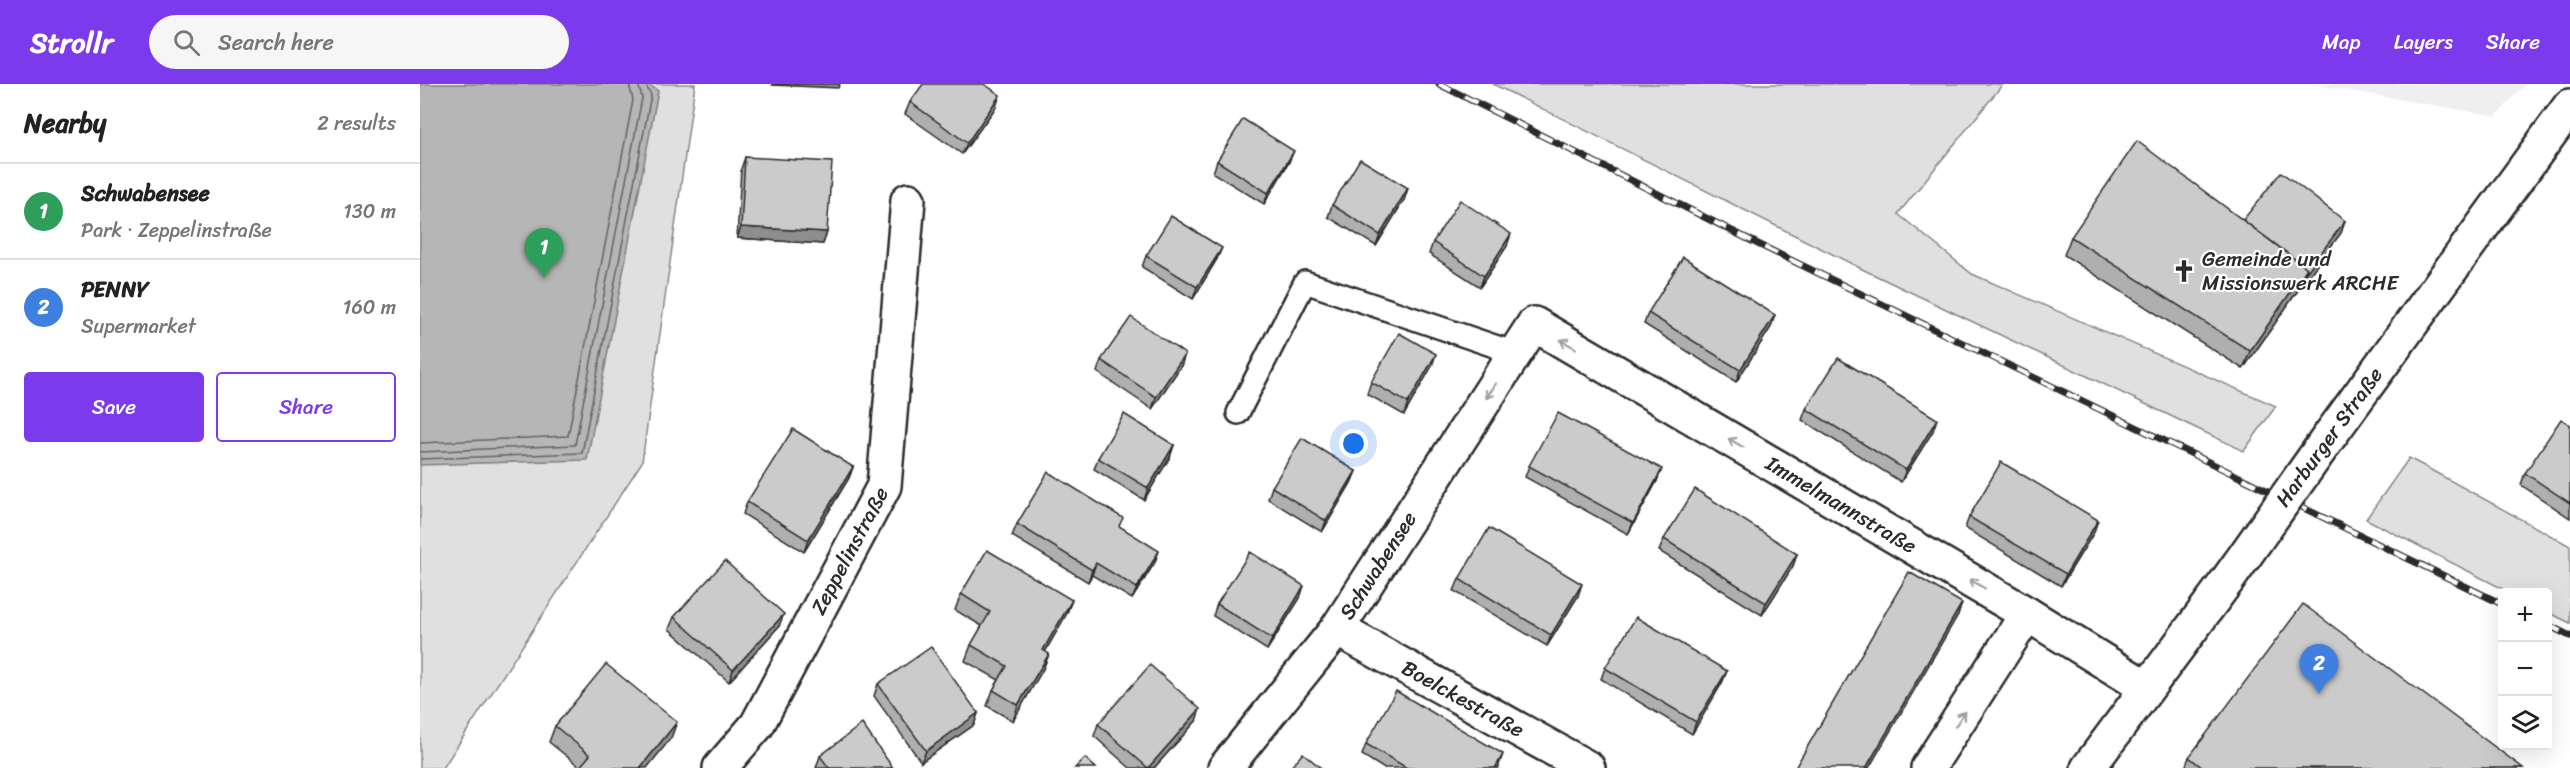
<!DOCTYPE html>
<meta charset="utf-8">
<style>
:root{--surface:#fff;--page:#f6f6f6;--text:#222;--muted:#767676;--line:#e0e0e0;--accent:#7c3aed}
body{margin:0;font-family:Sriracha,sans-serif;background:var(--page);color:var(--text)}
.controls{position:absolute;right:18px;bottom:18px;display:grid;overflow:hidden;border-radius:6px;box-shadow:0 6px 24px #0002}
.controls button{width:54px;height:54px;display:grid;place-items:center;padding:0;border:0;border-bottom:2px solid var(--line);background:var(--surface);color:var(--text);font:30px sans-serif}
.you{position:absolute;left:934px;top:360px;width:21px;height:21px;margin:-15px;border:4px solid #fff;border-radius:50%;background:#1a73e8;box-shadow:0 0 0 9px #1a73e833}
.badge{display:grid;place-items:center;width:39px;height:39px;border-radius:50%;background:var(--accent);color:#fff;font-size:20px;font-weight:700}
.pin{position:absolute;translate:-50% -50px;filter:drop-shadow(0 2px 3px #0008)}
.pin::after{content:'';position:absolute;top:32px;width:21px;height:18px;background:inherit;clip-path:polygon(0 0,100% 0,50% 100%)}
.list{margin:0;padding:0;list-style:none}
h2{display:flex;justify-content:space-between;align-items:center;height:78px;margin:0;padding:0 24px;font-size:26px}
h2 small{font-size:20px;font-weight:400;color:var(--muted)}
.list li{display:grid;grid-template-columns:39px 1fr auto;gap:18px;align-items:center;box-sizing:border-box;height:96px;padding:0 24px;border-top:2px solid var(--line)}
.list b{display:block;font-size:22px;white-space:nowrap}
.list p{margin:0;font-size:20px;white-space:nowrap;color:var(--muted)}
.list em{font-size:20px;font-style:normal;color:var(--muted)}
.actions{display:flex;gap:12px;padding:18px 24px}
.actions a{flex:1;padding:14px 0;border:2px solid var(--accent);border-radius:6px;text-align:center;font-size:21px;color:var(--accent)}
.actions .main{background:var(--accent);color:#fff}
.icon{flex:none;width:33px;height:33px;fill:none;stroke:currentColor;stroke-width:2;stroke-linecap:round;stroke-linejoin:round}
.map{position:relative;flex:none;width:2150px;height:684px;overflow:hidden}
header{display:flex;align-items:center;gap:36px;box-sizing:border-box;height:84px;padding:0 30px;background:var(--accent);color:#fff}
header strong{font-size:28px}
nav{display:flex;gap:33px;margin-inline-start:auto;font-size:21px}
.search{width:420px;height:54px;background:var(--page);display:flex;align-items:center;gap:15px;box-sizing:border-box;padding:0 21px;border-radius:33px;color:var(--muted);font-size:22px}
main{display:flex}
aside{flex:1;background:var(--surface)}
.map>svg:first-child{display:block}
.built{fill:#efefef}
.green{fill:#e0e0e0;stroke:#868686;stroke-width:1.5}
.water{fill:#b6b6b6;stroke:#7e7e7e;stroke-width:1.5}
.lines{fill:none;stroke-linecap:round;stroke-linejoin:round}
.shore{stroke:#636363;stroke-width:1.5}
.lane-casing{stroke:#2b2b2b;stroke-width:26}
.street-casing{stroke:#2b2b2b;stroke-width:38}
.secondary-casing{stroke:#2b2b2b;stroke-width:38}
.lane{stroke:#fff;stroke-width:21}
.street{stroke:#fff;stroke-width:33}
.secondary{stroke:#fff;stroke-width:33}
.rail-casing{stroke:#2b2b2b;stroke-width:7}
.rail{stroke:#fff;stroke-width:4.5;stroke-dasharray:14;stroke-linecap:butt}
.secondary-bridge-casing{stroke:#2b2b2b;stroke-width:38;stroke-linecap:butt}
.secondary-bridge{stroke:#fff;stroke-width:33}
.wall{fill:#afafaf;stroke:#2b2b2b;stroke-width:1.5}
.shaded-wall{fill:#8e8e8e;stroke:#2b2b2b;stroke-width:1.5}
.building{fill:#cbcbcb;stroke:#2b2b2b;stroke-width:1.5}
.oneway{stroke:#a0a0a0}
.labels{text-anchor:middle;stroke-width:4.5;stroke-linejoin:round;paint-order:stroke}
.poi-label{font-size:21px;fill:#2b2b2b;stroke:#fff;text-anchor:start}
.street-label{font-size:21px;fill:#2b2b2b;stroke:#fff}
</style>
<header>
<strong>Strollr</strong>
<div class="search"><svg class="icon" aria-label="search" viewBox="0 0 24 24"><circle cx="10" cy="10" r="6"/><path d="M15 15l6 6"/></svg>Search here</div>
<nav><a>Map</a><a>Layers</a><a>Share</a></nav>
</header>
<main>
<aside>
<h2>Nearby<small>2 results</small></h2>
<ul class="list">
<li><span class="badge" style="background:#2e9e5b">1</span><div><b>Schwabensee</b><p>Park · Zeppelinstraße</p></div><em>130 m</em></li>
<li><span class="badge" style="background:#3f7fe0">2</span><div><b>PENNY</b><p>Supermarket</p></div><em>160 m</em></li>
</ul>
<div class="actions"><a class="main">Save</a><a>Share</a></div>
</aside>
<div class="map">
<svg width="2150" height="684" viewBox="0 0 2150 684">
<rect width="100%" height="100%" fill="#fff"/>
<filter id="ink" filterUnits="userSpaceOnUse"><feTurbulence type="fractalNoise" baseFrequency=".0167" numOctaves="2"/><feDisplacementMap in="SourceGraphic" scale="12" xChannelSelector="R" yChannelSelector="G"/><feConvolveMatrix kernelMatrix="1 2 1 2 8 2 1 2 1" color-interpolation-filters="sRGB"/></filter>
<g filter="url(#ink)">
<!-- built -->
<path class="built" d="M1890 0H2106L2076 32Z"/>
<!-- green -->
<g class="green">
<path d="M0 0H275L222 378 23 684H0Z"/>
<path d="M1073 0H1583L1478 130 1552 190 1856 322 1824 367 1444 186Z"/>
<path d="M1989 374 2150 462V539L2128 528V508H2089L1946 435Z"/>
</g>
<!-- water -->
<path class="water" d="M0 0H228L238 7 167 376 0 381Z"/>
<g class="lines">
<!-- shore -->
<g class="shore">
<path d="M0 359 148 352 213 16 209 0"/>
<path d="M0 368 155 361 222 14 218 0"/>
<path d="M0 375 162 369 231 11 225 0"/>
</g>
<!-- lane casing -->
<g class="lane-casing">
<path id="lane" d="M818 329 885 198 1095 269"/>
</g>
<!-- street casing -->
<g class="street-casing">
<g id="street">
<path id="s1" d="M917 545 1168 684"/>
<path id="s2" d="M300 684 337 641 464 402 488 116"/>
<path id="s3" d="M805 684 917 545 1114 240 1607 530 1727 604"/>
<path d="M1508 684 1607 530"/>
</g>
</g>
<!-- secondary casing -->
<g class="secondary-casing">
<g id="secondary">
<path d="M1911 350 2150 22"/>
<path d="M1668 684 1807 497"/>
</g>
</g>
<!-- lane -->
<use href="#lane" class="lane"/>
<!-- street -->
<use href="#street" class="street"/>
<!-- secondary -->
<use href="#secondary" class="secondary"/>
<!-- rail casing -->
<g class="rail-casing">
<g id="rail">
<path d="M1019 0 1342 162 2082 520"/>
<path d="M2128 541 2150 552"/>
</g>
</g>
<!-- rail -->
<use href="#rail" class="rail"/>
<!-- secondary-bridge casing -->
<g class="secondary-bridge-casing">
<path id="secondary-bridge" d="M1807 497 1911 350"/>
</g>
<!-- secondary-bridge -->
<use href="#secondary-bridge" class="secondary-bridge"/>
</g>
<!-- wall -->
<g class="wall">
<path d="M490 18 576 23 542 70 485 30Z"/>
<path d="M325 73 407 148 403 160 317 154 321 85Z"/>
<path d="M797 77 869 78 844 120 793 89Z"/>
<path d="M988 104 984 116 956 162 908 133 912 121Z"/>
<path d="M1823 136 1925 137 1921 149 1881 202 1823 285 1644 171 1651 153Z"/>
<path d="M1013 158 1087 162 1060 203 1009 170Z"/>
<path d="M726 172 797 175 773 215 722 183Z"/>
<path d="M1228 229 1351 243 1316 298 1224 240Z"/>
<path d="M765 270 761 282 732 325 677 288 681 276Z"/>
<path d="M1012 282 984 331 947 310 951 298Z"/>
<path d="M1386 325 1513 347 1481 398 1382 336Z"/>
<path d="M2150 341V434L2101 401 2105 389Z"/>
<path d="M754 361 750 373 724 416 674 385 678 374Z"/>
<path d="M1109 382 1237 397 1208 450 1105 393Z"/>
<path d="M433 383 429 394 384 468 323 430 327 418Z"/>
<path d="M936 387 931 399 902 448 848 415 852 403Z"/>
<path d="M1549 433 1674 448 1641 502 1545 444Z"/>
<path d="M597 440 700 443 735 478 712 515 672 491 668 498 592 452Z"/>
<path d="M1244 455 1377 470 1373 482 1342 531 1239 467Z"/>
<path d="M1039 495 1158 512 1127 562 1034 507Z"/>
<path d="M541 510 652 516 646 531 625 568 629 570 623 585 593 637 567 622 573 606 579 596 545 577 551 561 562 542 535 526Z"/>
<path d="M880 514 847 566 793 532 797 520Z"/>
<path d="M254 533 359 542 309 598 249 545Z"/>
<path d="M1185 584 1307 587 1302 599 1272 650 1181 595Z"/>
<path d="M458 600 558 629 554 641 501 678 454 612Z"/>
<path d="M776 637 734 684H710L674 652 678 640Z"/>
<path d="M135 642 251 654 160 683 129 658Z"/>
<path d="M946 660 1079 682 1078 684H963L942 671Z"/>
<path d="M400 672 473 684H396Z"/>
<path d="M1769 673 2103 684H1765Z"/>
</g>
<!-- shaded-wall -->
<g class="shaded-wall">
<path d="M352 0H420L418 4 352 1Z"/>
<path d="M580 11 576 23 542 70 547 59Z"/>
<path d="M874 67 869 78 844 120 848 109Z"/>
<path d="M988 104 984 116 956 162 960 151Z"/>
<path d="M1925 137 1921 149 1881 202 1823 285 1830 267 1887 184Z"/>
<path d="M321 143 407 148 403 160 317 154Z"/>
<path d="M1091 150 1087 162 1060 203 1064 192Z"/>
<path d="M802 164 797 175 773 215 777 203Z"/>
<path d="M1355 231 1351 243 1316 298 1320 286Z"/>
<path d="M765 270 761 282 732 325 736 313Z"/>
<path d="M1016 270 1012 282 984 331 988 319Z"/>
<path d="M1517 335 1513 347 1481 398 1486 386Z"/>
<path d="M754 361 750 373 724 416 728 404Z"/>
<path d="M433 383 429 394 384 468 388 456Z"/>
<path d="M1242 385 1237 397 1208 450 1213 439Z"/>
<path d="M936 387 931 399 902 448 906 437Z"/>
<path d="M1678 436 1674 448 1641 502 1646 490Z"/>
<path d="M739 467 735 478 712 515 717 504Z"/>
<path d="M1377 470 1373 482 1342 531 1346 519Z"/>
<path d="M676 479 672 491 668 498 672 486Z"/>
<path d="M1162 500 1158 512 1127 562 1131 551Z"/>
<path d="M884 502 880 514 847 566 852 555Z"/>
<path d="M652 516 646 531 617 582 623 566Z"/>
<path d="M1542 519 1538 531 1449 684H1446Z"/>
<path d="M364 530 359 542 309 598 313 586Z"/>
<path d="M629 570 623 585 593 637 598 621Z"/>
<path d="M1307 587 1302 599 1272 650 1276 638Z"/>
<path d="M780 625 776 637 734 684H728Z"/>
<path d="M558 629 554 641 501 678 506 667Z"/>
<path d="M257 638 251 654 227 684H220Z"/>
<path d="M1083 670 1078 684H1075Z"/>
</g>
<!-- building -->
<g class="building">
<path d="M503 0H564L580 11 547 59 490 18Z"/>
<path d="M823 35 874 67 848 109 797 77Z"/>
<path d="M1717 57 1887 184 1830 267 1651 153Z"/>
<path d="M325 73 412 78 407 148 321 143Z"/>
<path d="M940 75 988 104 960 151 912 121Z"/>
<path d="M1861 88 1925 137 1885 190 1887 184 1823 136Z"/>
<path d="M1040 116 1091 150 1064 192 1013 158Z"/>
<path d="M751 132 802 164 777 203 726 172Z"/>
<path d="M1263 173 1355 231 1320 286 1228 229Z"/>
<path d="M711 233 765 270 736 313 681 276Z"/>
<path d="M979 249 1016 270 988 319 951 298Z"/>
<path d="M1418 274 1517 335 1486 386 1386 325Z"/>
<path d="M1138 329 1242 385 1213 439 1109 382Z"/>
<path d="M704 330 754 361 728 404 678 374Z"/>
<path d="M2141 335 2150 341V419L2105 389Z"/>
<path d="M373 345 433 383 388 456 327 418Z"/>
<path d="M882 354 936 387 906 437 852 403Z"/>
<path d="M1581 378 1678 436 1646 490 1549 433Z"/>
<path d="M628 388 703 434 699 442 739 467 717 504 676 479 672 486 597 440Z"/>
<path d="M1275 405 1377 470 1346 519 1244 455Z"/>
<path d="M1069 444 1162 500 1131 551 1039 495Z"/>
<path d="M567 466 652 516 623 566 629 570 598 621 573 606 587 582 551 561 570 528 541 510Z"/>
<path d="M830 468 884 502 852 555 797 520Z"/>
<path d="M305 477 364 530 313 586 254 533Z"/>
<path d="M1489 488 1542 519 1446 684H1375Z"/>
<path d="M1883 520 2103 684H1783L1769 673Z"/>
<path d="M1216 533 1307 587 1276 638 1185 584Z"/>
<path d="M511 563 558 629 506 667 458 600Z"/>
<path d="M186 580 257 638 220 684H159L170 671 135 642Z"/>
<path d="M730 581 780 625 728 684 678 640Z"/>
<path d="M976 607 1083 670 1075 684H987L946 660Z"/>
<path d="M442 640 473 684H409L400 672Z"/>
<path d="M883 669 901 684H870Z"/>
<path d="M665 674 676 684H655Z"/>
</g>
<!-- one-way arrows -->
<defs><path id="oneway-shaft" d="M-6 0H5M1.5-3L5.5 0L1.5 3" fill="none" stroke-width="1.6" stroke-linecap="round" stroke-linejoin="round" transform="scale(1.5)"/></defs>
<g class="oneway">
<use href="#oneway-shaft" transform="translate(1148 260) rotate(-150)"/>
<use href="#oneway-shaft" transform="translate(1071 307) rotate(123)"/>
<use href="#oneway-shaft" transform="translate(1316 359) rotate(-150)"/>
<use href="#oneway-shaft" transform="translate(1557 500) rotate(-150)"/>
<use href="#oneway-shaft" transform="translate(1540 635) rotate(-57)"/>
</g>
</g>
<!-- icons -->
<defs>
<g id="church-bare" transform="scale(1.8)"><path d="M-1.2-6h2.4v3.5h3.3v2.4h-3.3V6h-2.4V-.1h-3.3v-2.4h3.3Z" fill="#2b2b2b" stroke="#fff" stroke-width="2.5" paint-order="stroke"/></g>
</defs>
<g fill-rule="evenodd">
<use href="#church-bare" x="1764" y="187"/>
</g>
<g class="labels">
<!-- poi labels -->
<g class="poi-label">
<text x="1782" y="182">Gemeinde und<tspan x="1782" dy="24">Missionswerk ARCHE</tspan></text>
</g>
<!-- street labels -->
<g class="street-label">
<text transform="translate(1909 353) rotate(-54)" y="7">Harburger Straße</text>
<text dy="7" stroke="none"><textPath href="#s3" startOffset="898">Immelmannstraße</textPath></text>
<text dy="7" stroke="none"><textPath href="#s2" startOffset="254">Zeppelinstraße</textPath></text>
<text dy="7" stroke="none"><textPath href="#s3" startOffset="254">Schwabensee</textPath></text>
<text dy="7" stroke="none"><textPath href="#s1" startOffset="144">Boelckestraße</textPath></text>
</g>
</g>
</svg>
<div class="controls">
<button>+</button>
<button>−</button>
<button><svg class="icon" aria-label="layers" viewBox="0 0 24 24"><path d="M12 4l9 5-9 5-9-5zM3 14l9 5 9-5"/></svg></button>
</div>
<div class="you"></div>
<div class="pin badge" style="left:124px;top:194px;background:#2e9e5b">1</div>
<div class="pin badge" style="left:1899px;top:610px;background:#3f7fe0">2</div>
</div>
</main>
